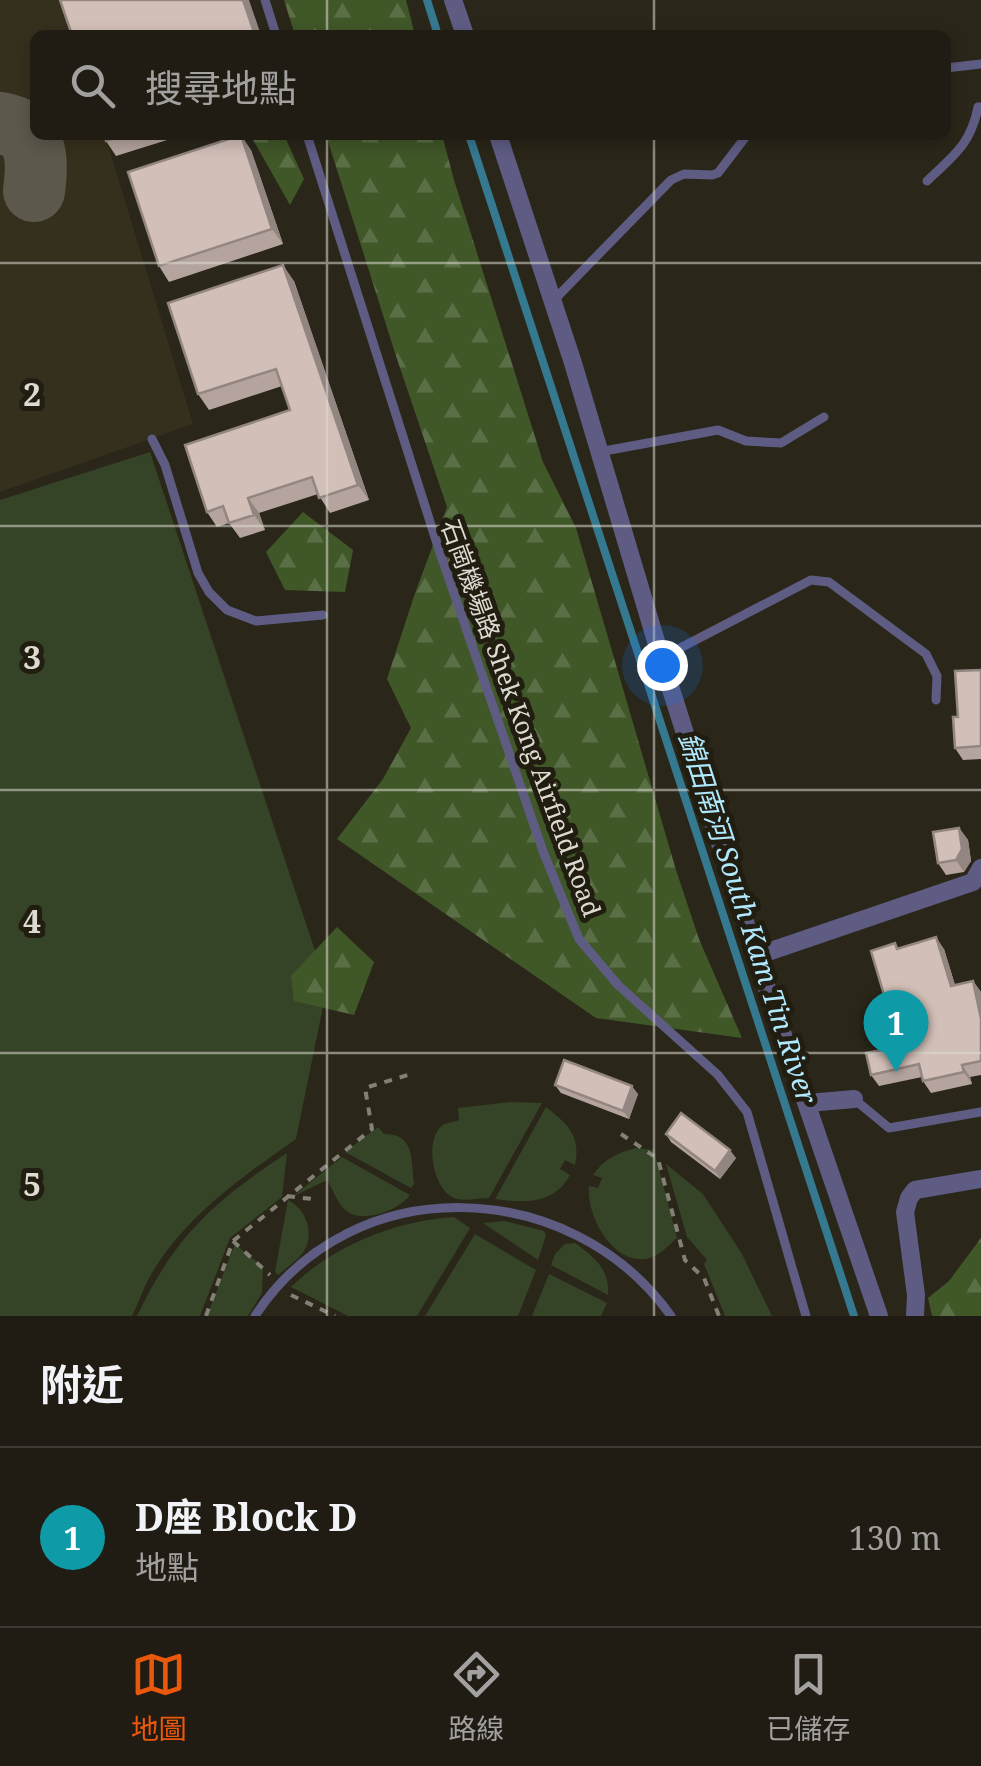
<!DOCTYPE html>
<html lang="zh-TW">
<meta charset="utf-8">
<style>
:root{--surface:#201c13;--page:#28251c;--text:#f1f3f6;--muted:#a2a1a0;--line:#3d3a33;--accent:#ea580c}
body{margin:0;font-family:"Noto Serif","Noto Sans TC",serif;background:var(--page);color:var(--text)}
.you{position:absolute;left:662px;top:665px;width:35px;height:35px;margin:-25px;border:8px solid #fff;border-radius:50%;background:#1a73e8;box-shadow:0 0 0 15px #1a73e833}
.badge{display:grid;place-items:center;width:65px;height:65px;border-radius:50%;background:var(--accent);color:#fff;font-size:32px;font-weight:700}
.pin{position:absolute;translate:-50% -82px;filter:drop-shadow(0 2px 5px #0008)}
.pin::after{content:'';position:absolute;top:52px;width:35px;height:30px;background:inherit;clip-path:polygon(0 0,100% 0,50% 100%)}
.list{margin:0;padding:0;list-style:none}
h2{display:flex;justify-content:space-between;align-items:center;height:130px;margin:0;padding:0 40px;font-size:42px}
h2 small{font-size:32px;font-weight:400;color:var(--muted)}
.list li{display:grid;grid-template-columns:65px 1fr auto;gap:30px;align-items:center;box-sizing:border-box;height:180px;padding:0 40px;border-top:2px solid var(--line)}
.list b{display:block;font-size:38px;white-space:nowrap}
.list p{margin:0;font-size:32px;white-space:nowrap;color:var(--muted)}
.list em{font-size:32px;font-style:normal;color:var(--muted)}
.icon{flex:none;width:55px;height:55px;fill:none;stroke:currentColor;stroke-width:2;stroke-linecap:round;stroke-linejoin:round}
.map{position:relative;flex:none;width:981px;height:1316px;overflow:hidden}
.search{position:absolute;background:var(--surface);box-shadow:0 5px 15px #0003;left:30px;right:30px;top:30px;height:110px;display:flex;align-items:center;gap:25px;box-sizing:border-box;padding:0 35px;border-radius:15px;color:var(--muted);font-size:38px}
.sheet{height:310px;background:var(--surface)}
nav{display:flex;justify-content:space-around;align-items:center;box-sizing:border-box;height:140px;border-top:2px solid var(--line);background:var(--surface);font-size:28px;color:var(--muted)}
nav a{display:grid;justify-items:center;gap:5px}
nav .on{color:var(--accent)}
.map>svg:first-child{display:block}
.built{fill:#352f1d}
.grass{fill:#354426}
.forest{fill:url(#forest-firs)}
.lines{fill:none;stroke-linecap:round;stroke-linejoin:round}
.stream{stroke:#357990;stroke-width:8}
.taxiway{stroke:#5c584c;stroke-width:62}
.path{stroke:#848075;stroke-width:4;stroke-dasharray:8 8;stroke-linecap:butt}
.lane{stroke:#5e5c83;stroke-width:9}
.street{stroke:#5e5c83;stroke-width:18}
.wall{fill:#b5a49e}
.shaded-wall{fill:#938681}
.building{fill:#d2bfb8;stroke:#938681;stroke-width:2.5}
.grid{fill:none;stroke:#dddad1;stroke-width:2.5;stroke-opacity:0.55}
.labels{text-anchor:middle;stroke-width:10;stroke-linejoin:round;paint-order:stroke}
.street-label{font-size:25px;fill:#dddad1;stroke:#211d10}
.water-label{font-size:28px;font-style:italic;fill:#b0e9fe;stroke:#211d10}
.grid-label{font-size:32px;text-anchor:middle;font-weight:bold;fill:#dddad1;stroke:#211d10;stroke-width:10;stroke-linejoin:round;paint-order:stroke}
</style>
<div class="map">
<svg width="981" height="1316" viewBox="0 0 981 1316">
<defs>
<pattern id="forest-firs" width="22" height="20" patternUnits="userSpaceOnUse" patternTransform="scale(2.5)"><rect width="22" height="20" fill="#405728"/><path d="M5 1l3.5 6h-7zM16 11l3.5 6h-7z" fill="#5b6f46"/></pattern>
</defs>
<rect width="100%" height="100%" fill="#2a2619"/>
<!-- built -->
<path class="built" d="M0 0H62L73 35H35V135H105L193 424 0 492Z"/>
<!-- grass -->
<g class="grass">
<path d="M150 452 327 987 296 1139C242 1177 187 1215 152 1273 144 1286 139 1302 132 1316H0V500Z"/>
<path d="M511 1102 542 1103 489 1198C479 1198 466 1201 457 1199 433 1194 423 1138 443 1125 448 1122 454 1122 459 1120L458 1108Z"/>
<path d="M546 1107C568 1124 581 1136 575 1165L565 1160 560 1169 570 1175C554 1205 524 1203 495 1199Z"/>
<path d="M378 1127 384 1134C415 1134 411 1159 414 1184L411 1188 345 1152Z"/>
<path d="M636 1148 654 1150 677 1238C669 1245 660 1255 650 1258 614 1268 586 1216 589 1186L598 1188 602 1178 593 1175C604 1159 617 1153 636 1148Z"/>
<path d="M287 1153 282 1197 230 1238 200 1316H137C175 1236 214 1201 287 1153Z"/>
<path d="M342 1157 410 1195C398 1211 361 1225 344 1209 337 1202 332 1188 327 1180L292 1197Z"/>
<path d="M666 1164 703 1194 742 1254 772 1316H725L704 1264 707 1260 687 1237Z"/>
<path d="M288 1200C306 1209 315 1233 304 1251 298 1260 286 1268 278 1275L275 1272Z"/>
<path d="M454 1217 470 1228 417 1316H348L291 1287C334 1245 395 1221 454 1217Z"/>
<path d="M505 1221 544 1231 546 1235 538 1260 483 1223Z"/>
<path d="M475 1234 536 1270 518 1316H425Z"/>
<path d="M575 1243C594 1257 610 1269 608 1295L551 1265 555 1254 565 1244Z"/>
<path d="M235 1244 263 1267 262 1293 248 1316H207Z"/>
<path d="M549 1274 607 1303 601 1316H532Z"/>
</g>
<!-- forest -->
<g class="forest">
<path d="M284 0H406L415 35H295Z"/>
<path d="M267 135H284L304 179 290 205 252 138Z"/>
<path d="M326 135H442L454 180 543 462 576 528 676 870 699 939 742 1038 596 1018 337 839 383 779 411 728 387 679 414 596 447 507 395 353Z"/>
<path d="M303 512 353 550 345 592 285 590 266 552Z"/>
<path d="M337 927 374 962 354 1015 294 1001 291 976Z"/>
<path d="M981 1238V1316H932L928 1298 949 1281Z"/>
</g>
<g class="lines">
<!-- stream -->
<g class="stream">
<path d="M427 0 438 35"/>
<path d="M469 135 854 1316"/>
</g>
<!-- taxiway -->
<path class="taxiway" d="M0 123C39 129 38 160 34 191"/>
<!-- path -->
<g class="path">
<path d="M621 1134 658 1159 685 1260 704 1278 719 1316"/>
<path d="M287 1196 312 1199"/>
<path d="M233 1241 270 1275"/>
<path d="M291 1295 335 1316"/>
<path d="M206 1316 233 1241 372 1129 365 1088 411 1074"/>
</g>
<!-- lane -->
<g class="lane">
<path d="M265 0 276 35"/>
<path d="M946 68 981 64"/>
<path d="M307 135 439 550 544 854 579 939 618 985 718 1075 747 1112 806 1316"/>
<path d="M927 181C953 156 971 144 978 107H981"/>
<path d="M553 301 671 180 684 174 712 175 718 173 747 135"/>
<path d="M152 439 165 465 198 573 209 592 227 610 256 621 323 615"/>
<path d="M599 452 718 430 746 441 781 443 824 417"/>
<path d="M661 658 811 580 829 582 926 654 937 676 936 700"/>
<path d="M854 1099 889 1128 981 1112"/>
<path d="M255 1316C352 1167 572 1176 671 1316"/>
</g>
<!-- street -->
<g class="street">
<path d="M453 0 465 35"/>
<path d="M498 135 573 363 661 658 756 956 879 1316"/>
<path d="M756 956 973 882 981 868"/>
<path d="M808 1103 854 1099"/>
<path d="M915 1316 916 1295 905 1212 909 1198 915 1190 981 1179"/>
</g>
</g>
<!-- wall -->
<g class="wall">
<path d="M104 135H183L116 156 106 141Z"/>
<path d="M251 150 283 244 169 282 159 266Z"/>
<path d="M294 281 369 500 330 513 318 494 259 513 265 530 240 538 229 523 217 527 207 512 290 410 282 386 209 410 198 394Z"/>
<path d="M981 670V759L963 760 955 748Z"/>
<path d="M959 828 968 840 971 861 964 872 946 875 938 863Z"/>
<path d="M895 943 899 949H944L955 985 973 981 981 992V1075L970 1077 972 1084 931 1093 923 1081 922 1077 879 1086 871 1075 882 1050Z"/>
<path d="M555 1085 638 1094 629 1119 561 1093Z"/>
<path d="M666 1134 736 1158 720 1179 671 1142Z"/>
</g>
<!-- shaded-wall -->
<g class="shaded-wall">
<path d="M243 0H249L261 35H255Z"/>
<path d="M241 135 251 150 283 244 272 229Z"/>
<path d="M283 265 294 281 369 500 358 485Z"/>
<path d="M248 498 259 513 265 530 254 515Z"/>
<path d="M959 828 968 840 971 861 964 872 956 860Z"/>
<path d="M936 937 944 949 959 998 951 986Z"/>
<path d="M973 981 981 992V1019Z"/>
<path d="M962 1065 970 1077 972 1084 964 1072Z"/>
<path d="M632 1086 638 1094 629 1119 623 1111Z"/>
<path d="M730 1150 736 1158 720 1179 715 1171Z"/>
</g>
<!-- building -->
<g class="building">
<path d="M60 0H243L255 35H72Z"/>
<path d="M104 135H124L106 141Z"/>
<path d="M241 135 272 229 159 266 128 172Z"/>
<path d="M283 265 358 485 319 498 312 477 248 498 254 515 229 523 223 506 207 512 185 445 290 410 276 369 198 394 168 303Z"/>
<path d="M981 670V746L955 748 953 717H958L955 671Z"/>
<path d="M959 828 962 849 956 860 938 863 933 832Z"/>
<path d="M936 937 951 986 973 981 981 1019V1061L962 1065 964 1072 923 1081 919 1064 871 1075 866 1053 882 1050 874 1011 888 1008 871 951 895 943 897 949Z"/>
<path d="M564 1060 632 1086 623 1111 555 1085Z"/>
<path d="M681 1113 730 1150 715 1171 666 1134Z"/>
</g>
<!-- grid -->
<path class="grid" d="M327 0V35M654 0V35M327 135V1316M654 135V1316M0 263H981M0 526H981M0 790H981M0 1053H981"/>
<g class="labels">
<!-- street labels -->
<g class="street-label">
<text transform="translate(521 718) rotate(70)" y="9">石崗機場路 Shek Kong Airfield Road</text>
</g>
<!-- water labels -->
<g class="water-label">
<text transform="translate(748 918) rotate(72)" y="10">錦田南河 South Kam Tin River</text>
</g>
</g>
<g class="grid-label">
<text x="32" y="406">2</text>
<text x="32" y="669">3</text>
<text x="32" y="933">4</text>
<text x="32" y="1196">5</text>
</g>
</svg>
<div class="you"></div>
<div class="pin badge" style="left:896px;top:1072px;background:#0f9aa8">1</div>
<div class="search"><svg class="icon" aria-label="search" viewBox="0 0 24 24"><circle cx="10" cy="10" r="6"/><path d="M15 15l6 6"/></svg>搜尋地點</div>
</div>
<section class="sheet">
<h2>附近<small></small></h2>
<ul class="list">
<li><span class="badge" style="background:#0f9aa8">1</span><div><b>D座 Block D</b><p>地點</p></div><em>130 m</em></li>
</ul>
</section>
<nav>
<a class="on"><svg class="icon" aria-label="map" viewBox="0 0 24 24"><path d="M3 6l6-2 6 2 6-2v14l-6 2-6-2-6 2zM9 4v14M15 6v14"/></svg>地圖</a>
<a><svg class="icon" aria-label="directions" viewBox="0 0 24 24"><path d="M12 3l9 9-9 9-9-9zM9 14v-3h6M13 9l2 2-2 2"/></svg>路線</a>
<a><svg class="icon" aria-label="saved" viewBox="0 0 24 24"><path d="M7 4h10v16l-5-4-5 4z"/></svg>已儲存</a>
</nav>
